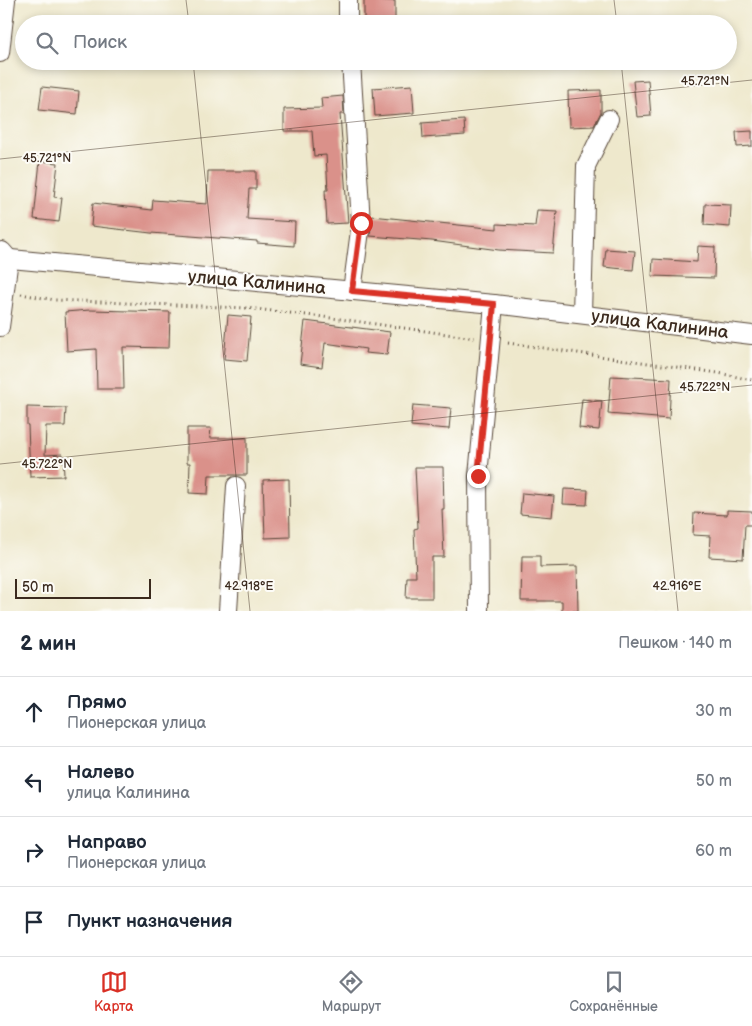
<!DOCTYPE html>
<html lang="ru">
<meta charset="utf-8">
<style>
:root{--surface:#fff;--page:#f2f2f3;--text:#1f2937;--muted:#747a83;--line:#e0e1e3;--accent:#d93025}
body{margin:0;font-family:"Balsamiq Sans",sans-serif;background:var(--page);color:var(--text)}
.scale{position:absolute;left:15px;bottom:12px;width:136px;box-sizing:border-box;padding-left:5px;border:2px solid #3b2a1e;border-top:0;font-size:14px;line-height:18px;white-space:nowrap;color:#3b2a1e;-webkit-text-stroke:4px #fdfcf7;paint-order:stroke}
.stop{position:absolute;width:15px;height:15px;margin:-11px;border:4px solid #d93025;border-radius:50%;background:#fff}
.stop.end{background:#d93025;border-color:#fff;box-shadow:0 1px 5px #0008}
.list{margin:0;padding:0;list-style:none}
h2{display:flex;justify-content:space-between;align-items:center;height:65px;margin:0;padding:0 20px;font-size:21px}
h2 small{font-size:16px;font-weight:400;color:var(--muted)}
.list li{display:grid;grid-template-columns:32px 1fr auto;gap:15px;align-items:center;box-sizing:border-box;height:70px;padding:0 20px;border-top:1px solid var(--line)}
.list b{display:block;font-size:19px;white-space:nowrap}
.list p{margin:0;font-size:16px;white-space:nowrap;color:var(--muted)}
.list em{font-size:16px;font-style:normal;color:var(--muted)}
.icon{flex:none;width:28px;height:28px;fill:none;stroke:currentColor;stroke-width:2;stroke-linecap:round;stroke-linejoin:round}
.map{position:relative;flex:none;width:752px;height:611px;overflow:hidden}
.search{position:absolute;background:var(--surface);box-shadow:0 2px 8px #0003;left:15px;right:15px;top:15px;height:55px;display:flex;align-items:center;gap:12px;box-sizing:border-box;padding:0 18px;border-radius:28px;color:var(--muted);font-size:19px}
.sheet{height:345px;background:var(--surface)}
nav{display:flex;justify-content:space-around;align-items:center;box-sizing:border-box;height:70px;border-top:1px solid var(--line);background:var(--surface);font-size:14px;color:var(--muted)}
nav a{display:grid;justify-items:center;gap:2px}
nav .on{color:var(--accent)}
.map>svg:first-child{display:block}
.building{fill:#da918a}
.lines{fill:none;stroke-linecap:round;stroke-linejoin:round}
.street-casing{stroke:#564638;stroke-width:20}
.path{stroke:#564638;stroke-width:3;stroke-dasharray:1 4;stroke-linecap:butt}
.street{stroke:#fff;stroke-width:18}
.route{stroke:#d93025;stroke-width:6}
.ticks{fill:none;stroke:#3b2a1e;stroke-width:1;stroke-opacity:0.45}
.labels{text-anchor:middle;stroke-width:4;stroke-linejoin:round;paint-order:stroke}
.street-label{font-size:18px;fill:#3b2a1e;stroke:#fdfcf7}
.ticks-label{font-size:12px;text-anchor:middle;fill:#3b2a1e;stroke:#fdfcf7;stroke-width:4;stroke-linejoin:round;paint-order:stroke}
</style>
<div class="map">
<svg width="752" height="611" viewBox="0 0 752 611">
<rect width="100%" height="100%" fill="#fdfcf7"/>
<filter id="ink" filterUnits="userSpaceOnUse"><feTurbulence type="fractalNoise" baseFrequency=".02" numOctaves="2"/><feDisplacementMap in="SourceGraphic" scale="10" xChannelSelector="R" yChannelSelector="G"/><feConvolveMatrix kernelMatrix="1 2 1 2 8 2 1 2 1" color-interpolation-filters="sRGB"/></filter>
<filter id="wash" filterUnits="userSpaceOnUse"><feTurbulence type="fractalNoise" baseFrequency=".0096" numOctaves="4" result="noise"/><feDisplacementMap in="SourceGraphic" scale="20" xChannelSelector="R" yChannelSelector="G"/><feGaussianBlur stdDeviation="1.12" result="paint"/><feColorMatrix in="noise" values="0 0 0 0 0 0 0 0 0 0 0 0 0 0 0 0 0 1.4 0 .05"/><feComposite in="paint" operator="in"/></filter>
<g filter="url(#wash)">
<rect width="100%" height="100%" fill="#eee8cc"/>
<g id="blocks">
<!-- building -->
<g class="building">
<path d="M364 0 395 1V24H364Z"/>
<path d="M648 80 651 116 637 117 633 81Z"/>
<path d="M412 85 414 113 375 116 373 88Z"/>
<path d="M42 87 79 91 77 114 39 110Z"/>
<path d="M601 90V112L594 126 569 127 568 91Z"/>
<path d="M343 96 344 114H340L348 223 327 224 325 190H328L326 155 314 156 312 131H284V109L322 108 321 98Z"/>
<path d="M464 120 465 135 423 138 422 123Z"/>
<path d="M752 131V146L737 147 736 132Z"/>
<path d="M40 161 58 163 54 197 62 198 59 222 34 219Z"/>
<path d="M208 171H256V189H249L247 219 295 222 294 246 257 243V241L151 233 91 226 93 203 152 210 153 200 207 204Z"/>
<path d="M705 204 731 205 730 227 704 225Z"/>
<path d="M537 210 557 211 553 253 499 250 432 241 370 236 372 216 497 229V224L535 226Z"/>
<path d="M698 246 715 247 714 278 652 276 653 259 697 262Z"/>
<path d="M606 249 635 251 633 270 604 267Z"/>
<path d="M90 310 170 312 169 348 123 347 124 389H97L96 349 67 351 65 312Z"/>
<path d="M228 315 251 317 247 361 224 359Z"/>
<path d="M305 321 390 332 387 355 365 353 366 349 325 343 322 367 300 364Z"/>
<path d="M611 376 671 379 669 419 608 414Z"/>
<path d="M582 399 602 401 599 430 579 428Z"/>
<path d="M413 405 451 408 449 429 411 426Z"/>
<path d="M27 407 66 408 65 426H46L45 455 63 454 64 476 30 477 28 425H27Z"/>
<path d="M187 428H211L210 438H247V475H209L208 494 189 493 190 463H187Z"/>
<path d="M415 467H443L444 509H442L444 557H432V598H406L407 577H416L414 529 418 528Z"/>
<path d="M289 479 290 537 265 538 263 480Z"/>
<path d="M564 489 588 490 587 505 563 504Z"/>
<path d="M522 493 554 496 552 517 520 514Z"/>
<path d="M727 510 752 511V525H745L743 559 709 557 710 536 693 535 694 513 727 515Z"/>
<path d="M522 556H540V567L577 566 578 611H562V601H521Z"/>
</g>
</g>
</g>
<g filter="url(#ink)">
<use href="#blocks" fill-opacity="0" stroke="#564638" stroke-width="1"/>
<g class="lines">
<!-- street casing -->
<g class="street-casing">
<g id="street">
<path d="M348 0V24"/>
<path d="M0 53 6 0"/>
<path d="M351 61 361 223 352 291"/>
<path d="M0 258 494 304 752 335"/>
<path d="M582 314 586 166 609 119"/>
<path d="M0 327 9 259 2 251"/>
<path d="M228 611 236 486"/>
<path d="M479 611 478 476 494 304"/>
</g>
</g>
<!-- path -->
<g class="path">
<path d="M21 294 55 300 247 308 340 319 475 338"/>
<path d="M508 343 718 373 752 380"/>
</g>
<!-- street -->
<use href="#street" class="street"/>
</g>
</g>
<g class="lines" filter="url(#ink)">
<!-- route -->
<path class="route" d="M361 223 352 291 494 304 478 476"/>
</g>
<!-- ticks -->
<path class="ticks" d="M186 0 189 24M614 0 617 24M193 61 250 611M621 61 678 611M0 159 752 80M0 464 752 385"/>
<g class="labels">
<!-- street labels -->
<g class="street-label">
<text transform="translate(257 282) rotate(5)" y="6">улица Калинина</text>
<text transform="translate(660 324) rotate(7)" y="6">улица Калинина</text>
</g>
</g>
<g class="ticks-label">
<text x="705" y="85">45.721°N</text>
<text x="47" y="162">45.721°N</text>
<text x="705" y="391">45.722°N</text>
<text x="47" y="468">45.722°N</text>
<text x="249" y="590">42.918°E</text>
<text x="677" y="590">42.916°E</text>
</g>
</svg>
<div class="scale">50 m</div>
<div class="stop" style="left:361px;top:223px"></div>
<div class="stop end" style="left:478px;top:476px"></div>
<div class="search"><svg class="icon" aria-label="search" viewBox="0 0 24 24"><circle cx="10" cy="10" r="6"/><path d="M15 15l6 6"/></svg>Поиск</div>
</div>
<section class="sheet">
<h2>2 мин<small>Пешком · 140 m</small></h2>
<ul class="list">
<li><svg class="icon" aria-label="ahead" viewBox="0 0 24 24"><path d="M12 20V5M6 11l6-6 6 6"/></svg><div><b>Прямо</b><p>Пионерская улица</p></div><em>30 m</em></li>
<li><svg class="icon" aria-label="left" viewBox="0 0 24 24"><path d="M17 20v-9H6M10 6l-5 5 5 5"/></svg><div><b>Налево</b><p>улица Калинина</p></div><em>50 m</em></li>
<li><svg class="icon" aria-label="right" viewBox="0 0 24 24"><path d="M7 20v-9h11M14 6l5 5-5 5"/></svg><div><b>Направо</b><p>Пионерская улица</p></div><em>60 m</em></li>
<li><svg class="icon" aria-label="arrive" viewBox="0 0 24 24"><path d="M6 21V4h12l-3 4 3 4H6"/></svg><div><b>Пункт назначения</b></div></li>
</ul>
</section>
<nav>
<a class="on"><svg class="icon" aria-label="map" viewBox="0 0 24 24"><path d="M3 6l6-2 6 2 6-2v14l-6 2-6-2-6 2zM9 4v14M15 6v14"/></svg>Карта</a>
<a><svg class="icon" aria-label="directions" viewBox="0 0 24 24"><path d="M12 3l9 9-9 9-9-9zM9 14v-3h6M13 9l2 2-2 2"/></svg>Маршрут</a>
<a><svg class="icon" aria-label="saved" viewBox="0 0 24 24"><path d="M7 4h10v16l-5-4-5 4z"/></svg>Сохранённые</a>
</nav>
